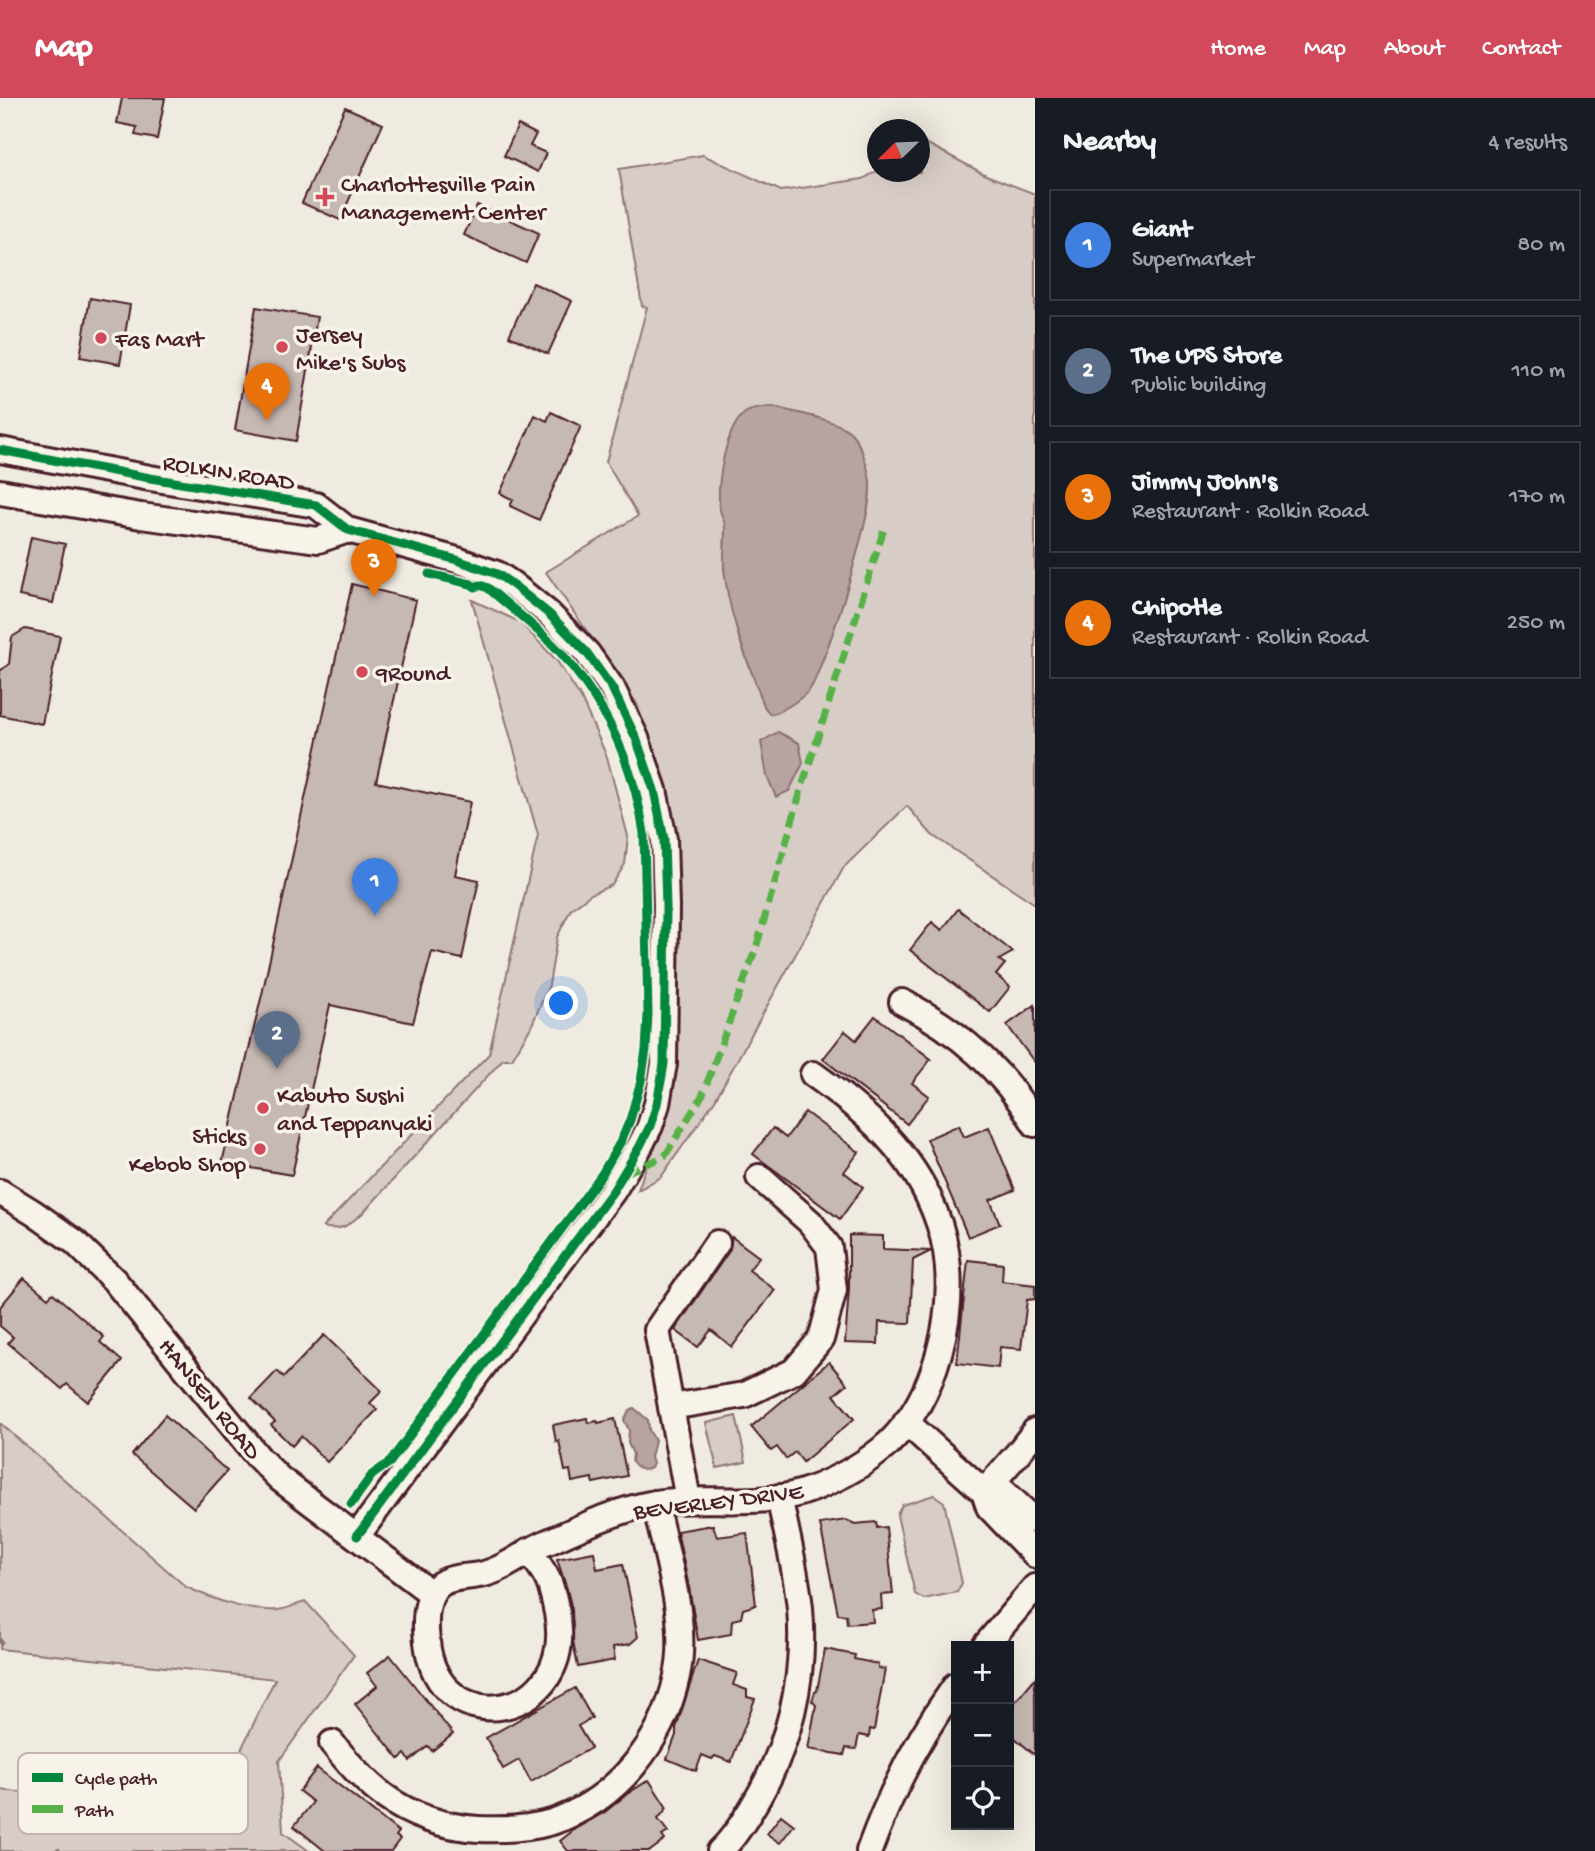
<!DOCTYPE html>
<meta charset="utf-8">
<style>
:root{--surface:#171b24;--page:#20242c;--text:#f1f3f6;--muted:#9ea1a6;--line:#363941;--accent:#d1495b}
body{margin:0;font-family:"Gochi Hand",sans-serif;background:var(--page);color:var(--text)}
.controls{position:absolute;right:21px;bottom:21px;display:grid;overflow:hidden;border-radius:0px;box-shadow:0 7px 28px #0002}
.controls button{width:63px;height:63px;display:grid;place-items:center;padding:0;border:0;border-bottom:2px solid var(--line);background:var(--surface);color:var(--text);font:35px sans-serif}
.compass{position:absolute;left:867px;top:21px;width:63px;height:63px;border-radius:50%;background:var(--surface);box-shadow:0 7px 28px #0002;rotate:247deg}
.you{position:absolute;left:562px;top:906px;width:24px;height:24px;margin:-18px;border:5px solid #fff;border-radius:50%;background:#1a73e8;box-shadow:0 0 0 10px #1a73e833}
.badge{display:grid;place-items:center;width:46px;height:46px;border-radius:50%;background:var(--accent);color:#fff;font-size:23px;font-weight:700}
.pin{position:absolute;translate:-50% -58px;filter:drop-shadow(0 2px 4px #0008)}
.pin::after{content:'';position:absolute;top:37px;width:24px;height:21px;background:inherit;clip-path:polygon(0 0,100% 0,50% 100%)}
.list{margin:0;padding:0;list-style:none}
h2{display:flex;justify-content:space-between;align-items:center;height:91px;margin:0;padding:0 28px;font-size:30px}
h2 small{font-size:23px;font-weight:400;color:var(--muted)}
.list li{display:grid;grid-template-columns:46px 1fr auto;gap:21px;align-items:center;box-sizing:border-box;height:112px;margin:0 14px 14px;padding:0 14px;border:2px solid var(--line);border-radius:0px}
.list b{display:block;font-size:26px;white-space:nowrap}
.list p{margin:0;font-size:23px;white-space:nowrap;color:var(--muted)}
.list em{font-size:23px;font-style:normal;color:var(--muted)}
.icon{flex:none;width:38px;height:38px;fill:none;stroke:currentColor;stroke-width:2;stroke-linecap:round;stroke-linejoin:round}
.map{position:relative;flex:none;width:1035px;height:1753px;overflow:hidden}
header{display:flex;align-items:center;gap:42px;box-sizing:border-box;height:98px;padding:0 35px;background:var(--accent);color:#fff}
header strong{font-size:33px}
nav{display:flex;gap:38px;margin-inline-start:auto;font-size:24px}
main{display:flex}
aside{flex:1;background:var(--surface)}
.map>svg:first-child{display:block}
.green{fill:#d8cdc6;stroke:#917678;stroke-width:2;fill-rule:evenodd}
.water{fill:#b7a4a2;stroke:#8b6f72;stroke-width:2}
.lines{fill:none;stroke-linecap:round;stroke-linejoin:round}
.stream{stroke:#8b6f72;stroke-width:5}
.building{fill:#c6b8b3;stroke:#4a1f2b;stroke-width:2}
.minor-casing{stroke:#4a1f2b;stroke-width:30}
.minor{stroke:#f7f3e8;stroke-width:24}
.quiet{stroke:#57b146;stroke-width:7;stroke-dasharray:14 7;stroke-linecap:butt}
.cycleway-casing{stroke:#f7f3e8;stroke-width:13}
.cycleway{stroke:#00873e;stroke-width:9}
.poi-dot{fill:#d1495b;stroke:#f7f3e8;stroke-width:2.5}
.labels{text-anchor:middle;stroke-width:7;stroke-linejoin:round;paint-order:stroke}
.poi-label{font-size:24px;fill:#4a1f2b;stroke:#f7f3e8;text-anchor:start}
.street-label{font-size:24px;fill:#4a1f2b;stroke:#f7f3e8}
.key{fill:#f7f3e8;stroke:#c3b3af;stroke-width:2}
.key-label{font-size:19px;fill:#4a1f2b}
</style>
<header>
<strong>Map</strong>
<nav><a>Home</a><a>Map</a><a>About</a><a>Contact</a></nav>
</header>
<main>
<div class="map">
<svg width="1035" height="1753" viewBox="0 0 1035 1753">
<rect width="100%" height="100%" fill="#f0ebe0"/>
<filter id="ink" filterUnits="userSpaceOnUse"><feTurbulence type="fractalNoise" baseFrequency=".0143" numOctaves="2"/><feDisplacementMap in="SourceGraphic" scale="14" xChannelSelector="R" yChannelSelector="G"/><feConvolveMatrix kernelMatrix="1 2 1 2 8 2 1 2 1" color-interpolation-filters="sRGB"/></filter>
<g filter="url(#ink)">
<!-- green -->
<g class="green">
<path d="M924 44 986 77 1035 96V806L932 737 907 708 844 769 715 1002 661 1079 638 1092 668 1004 677 730 637 606 546 474 638 418 606 364 647 209 642 208 619 71 703 57 781 93 863 81 877 73 920 74V47ZM772 309C791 314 840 322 852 336 856 341 870 381 870 387 871 406 864 426 859 444 847 494 832 544 810 591L765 610 739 540 724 471 725 425 759 311Z"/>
<path d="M472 502 520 524 557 563 581 600 607 659 628 738 625 766 612 787 591 796 571 811 557 839 549 887 531 929 512 961H503L363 1115C348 1127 342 1134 323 1129L489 956 538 737Z"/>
<path d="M736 1318 746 1364 717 1370 706 1325Z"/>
<path d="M0 1325 186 1489C215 1502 246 1514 278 1512 287 1511 297 1506 306 1504L354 1557 279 1663 283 1734 309 1753H0V1692L118 1704 228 1679 275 1581 0 1551Z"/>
<path d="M934 1397 944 1404 962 1485 957 1494 924 1501 915 1496 897 1417 902 1407Z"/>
</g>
<!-- water -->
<g class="water">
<path d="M772 309C792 314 838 321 852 336 861 346 870 374 870 386 870 406 865 425 860 444 850 482 839 520 825 556 820 567 817 581 810 591 803 600 781 615 770 616L765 610C749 567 728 517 724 470 723 456 726 441 725 427 724 422 721 417 720 412 716 388 725 330 745 315 752 310 764 310 772 309Z"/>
<path d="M778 634 799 645 803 665 789 693 776 699 767 678 761 644Z"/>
<path d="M634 1310 648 1322 649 1332 655 1343 651 1359 653 1366 651 1370C643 1374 637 1371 632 1364L633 1356 628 1345 629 1332 624 1322 629 1313Z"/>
</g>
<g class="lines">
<!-- stream -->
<g class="stream">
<path d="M0 1543 1 1544"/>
<path d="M58 1752 59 1753"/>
</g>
</g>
<!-- building -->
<g class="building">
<path d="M122 0H165L157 41 135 37 137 29 117 25Z"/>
<path d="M345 9 383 26 340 122 302 105Z"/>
<path d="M518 27 536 36 530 48 546 55 538 74 504 58Z"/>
<path d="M477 107 539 135 526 165 464 137Z"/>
<path d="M533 185 572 203 548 256 509 238Z"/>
<path d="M90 200 130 207 120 266 80 259Z"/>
<path d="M256 209 317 219 296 343 235 332Z"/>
<path d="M551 314 581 328 539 422 510 408 513 402 500 395 535 317 547 323Z"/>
<path d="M31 439 65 446 53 505 19 498Z"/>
<path d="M352 486 416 502 376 684 470 704 455 777 479 782 462 861 432 854 413 925 330 907 292 1077 222 1065 263 892Z"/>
<path d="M25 531 60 538 42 626 0 617V573L9 566 12 539Z"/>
<path d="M958 811 1013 854 999 862 1005 866 996 877 1010 889 990 914 910 852 932 824 942 832Z"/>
<path d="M1035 907V965L1007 927Z"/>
<path d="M875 918 931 961 912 985 929 998 907 1026 823 961 845 933 856 942Z"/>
<path d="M805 1014 859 1054 844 1074 863 1089 840 1121 753 1056 773 1030 786 1040Z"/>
<path d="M959 1027 964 1039 989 1029 1015 1092 990 1102 1000 1126 968 1139 927 1041Z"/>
<path d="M849 1137 883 1138V1151L931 1153 913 1162 910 1225 879 1224 878 1246 845 1245 849 1191Z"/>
<path d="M732 1139 759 1159 749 1172 775 1192 732 1249 711 1232 698 1249 675 1232 729 1153Z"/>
<path d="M968 1162 1003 1166 1002 1183 1035 1187V1201L1027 1202 1021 1251 1000 1249 998 1270 957 1265Z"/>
<path d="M24 1180 48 1200 53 1195 104 1239 100 1244 122 1263 88 1304 67 1286 62 1291 8 1245 13 1239 0 1228V1209Z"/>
<path d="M324 1237 382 1293 370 1305 377 1312 327 1364 301 1338 292 1348 271 1327 275 1324 251 1300 277 1273 284 1279Z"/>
<path d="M829 1264 847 1286 834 1297 854 1321 803 1364 795 1354 786 1361 777 1349 771 1353 751 1329Z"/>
<path d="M165 1317 227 1373 194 1410 132 1357Z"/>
<path d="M587 1320 588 1325 597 1323 598 1325 615 1321 627 1378 593 1385 592 1380 572 1384 570 1372 565 1373 559 1343 556 1344 553 1327Z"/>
<path d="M846 1422 855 1426 876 1424 877 1430 886 1429 893 1496 881 1497 882 1511 872 1512 873 1524 847 1526 846 1517 838 1516 820 1426Z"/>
<path d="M713 1427 717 1439 747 1435 756 1507 743 1511 741 1520 732 1522 731 1536 698 1542 689 1489 677 1433Z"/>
<path d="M594 1454 597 1471 623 1466 638 1539 630 1546 613 1549 615 1562 578 1569 573 1543 572 1512 567 1491 557 1461Z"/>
<path d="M825 1551 855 1557 854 1561 878 1566V1570L885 1571 874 1632 870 1631 869 1639 859 1637 856 1651 846 1650 844 1657 808 1651 816 1607 812 1603 815 1594 817 1593Z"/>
<path d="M390 1557 453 1636 432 1653 428 1648 410 1663 405 1656 399 1661 355 1606 377 1588 367 1575Z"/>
<path d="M698 1562 737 1575 733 1587 747 1592V1599L755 1601 731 1664 715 1658 712 1661 702 1657 696 1673 667 1661 676 1637V1630Z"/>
<path d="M1035 1580V1657L1009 1635V1611Z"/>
<path d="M575 1590 592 1620 578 1628 591 1650 531 1684 519 1662 503 1671 486 1640Z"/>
<path d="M317 1670 399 1734 396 1738 400 1741 391 1753H325L294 1728 313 1704 299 1693Z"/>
<path d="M649 1682 667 1710 658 1721 668 1734 662 1738 665 1742 650 1753H568L560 1743 575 1731 605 1714 627 1696Z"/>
<path d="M781 1717 794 1727 780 1745 767 1736Z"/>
</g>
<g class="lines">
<!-- minor casing -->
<g class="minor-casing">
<g id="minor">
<path d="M0 352 150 380 316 407 348 432 457 462 497 476 512 486 549 516 587 555 612 590 636 640 654 692 664 741 666 809 664 966 657 1006 650 1028 640 1048 613 1093 357 1438"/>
<path d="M0 394 141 418 318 442 348 432"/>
<path d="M902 904C958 932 1003 972 1035 1026"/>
<path d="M0 1094 34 1115 75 1144 114 1182 259 1360 280 1381 432 1496"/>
<path d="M671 1309 657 1232 717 1145"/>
<path d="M906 1324 984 1394 989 1409 1035 1457"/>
<path d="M984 1394 1018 1355 1035 1333"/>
<path d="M984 1394 1003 1393 1035 1423"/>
<path d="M688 1402 671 1309 744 1297 794 1273 821 1241 834 1192 829 1149 810 1124 759 1079"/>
<path d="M528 1453C548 1477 551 1484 557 1515 578 1622 438 1647 427 1544 425 1527 424 1502 438 1488 450 1477 469 1480 484 1476 505 1471 522 1456 541 1447 578 1431 615 1412 655 1405 707 1397 761 1411 812 1391 840 1380 867 1365 889 1345 936 1299 956 1217 946 1153 943 1135 936 1115 928 1098 903 1046 859 1009 813 976"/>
<path d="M985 1548 1035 1489"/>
<path d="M332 1645C348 1665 364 1683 384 1698 411 1718 445 1729 478 1731 503 1732 528 1731 552 1724 617 1702 663 1644 677 1578 689 1525 666 1458 655 1405"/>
<path d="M720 1753C733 1741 743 1725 752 1710 789 1650 806 1581 800 1510 796 1473 787 1436 779 1399"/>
<path d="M869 1753C890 1695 920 1637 956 1587"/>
</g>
</g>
<!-- minor -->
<use href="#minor" class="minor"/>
<!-- quiet -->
<path class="quiet" d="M626 1075 665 1058 703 996 757 847 801 692 884 431"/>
<!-- cycleway casing -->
<g class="cycleway-casing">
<g id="cycleway">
<path d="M0 352 150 380 316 407 348 432 457 462 497 476 512 486 549 516 587 555 612 590 636 640 654 692 664 741 666 809 664 966 657 1006 650 1028 640 1048 613 1093 357 1438"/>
<path d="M351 1406 372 1377 390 1364 602 1076 621 1043 630 1022 641 983 646 952 648 916 644 735C634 668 606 606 561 555 539 531 512 511 488 490L480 487 475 489 471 486 429 476"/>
</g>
</g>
<!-- cycleway -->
<use href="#cycleway" class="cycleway"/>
</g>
</g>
<!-- markers -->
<g class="poi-dot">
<path d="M321.5 88.5h7v7h7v7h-7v7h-7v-7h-7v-7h7z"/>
<circle cx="101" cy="240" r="7"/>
<circle cx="282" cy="249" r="7"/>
<circle cx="362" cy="574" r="7"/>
<circle cx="263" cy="1010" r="7"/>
<circle cx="260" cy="1051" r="7"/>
</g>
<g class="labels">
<!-- poi labels -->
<g class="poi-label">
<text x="341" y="93">Charlottesville Pain<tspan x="341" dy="28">Management Center</tspan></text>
<text x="296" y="243">Jersey<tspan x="296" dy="28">Mike's Subs</tspan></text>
<text x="115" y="248">Fas Mart</text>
<text x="376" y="582">9Round</text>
<text x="277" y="1004">Kabuto Sushi<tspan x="277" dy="28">and Teppanyaki</tspan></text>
<text x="246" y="1045" text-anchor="end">Sticks<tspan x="246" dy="28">Kebob Shop</tspan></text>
</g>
<!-- street labels -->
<g class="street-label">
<text transform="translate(229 373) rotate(9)" y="8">ROLKIN ROAD</text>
<text transform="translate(211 1300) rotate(51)" y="8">HANSEN ROAD</text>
<text transform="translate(718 1402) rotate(-7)" y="8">BEVERLEY DRIVE</text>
</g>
</g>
<!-- legend -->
<rect x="18" y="1655" width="230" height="81" rx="10" class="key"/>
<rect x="32" y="1675" width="31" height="9" fill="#00873e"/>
<rect x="32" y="1707" width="31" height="8" fill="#57b146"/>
<g class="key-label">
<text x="75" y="1686">Cycle path</text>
<text x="75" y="1718">Path</text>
</g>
</svg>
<div class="controls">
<button>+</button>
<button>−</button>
<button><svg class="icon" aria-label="locate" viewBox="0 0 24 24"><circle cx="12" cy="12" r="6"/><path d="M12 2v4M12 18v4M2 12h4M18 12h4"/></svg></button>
</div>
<svg class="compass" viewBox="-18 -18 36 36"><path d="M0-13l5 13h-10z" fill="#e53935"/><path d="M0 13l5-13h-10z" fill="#9ea1a6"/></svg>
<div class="you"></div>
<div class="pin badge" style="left:375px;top:818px;background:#3f7fe0">1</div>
<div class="pin badge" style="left:277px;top:971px;background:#5c6f8a">2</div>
<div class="pin badge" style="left:374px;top:499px;background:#e8710a">3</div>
<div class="pin badge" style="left:267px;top:323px;background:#e8710a">4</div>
</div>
<aside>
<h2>Nearby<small>4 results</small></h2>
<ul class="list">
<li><span class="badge" style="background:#3f7fe0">1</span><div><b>Giant</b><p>Supermarket</p></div><em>80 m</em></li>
<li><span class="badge" style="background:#5c6f8a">2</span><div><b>The UPS Store</b><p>Public building</p></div><em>110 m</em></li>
<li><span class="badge" style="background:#e8710a">3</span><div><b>Jimmy John's</b><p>Restaurant · Rolkin Road</p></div><em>170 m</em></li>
<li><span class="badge" style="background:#e8710a">4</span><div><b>Chipotle</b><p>Restaurant · Rolkin Road</p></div><em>250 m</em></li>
</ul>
</aside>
</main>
